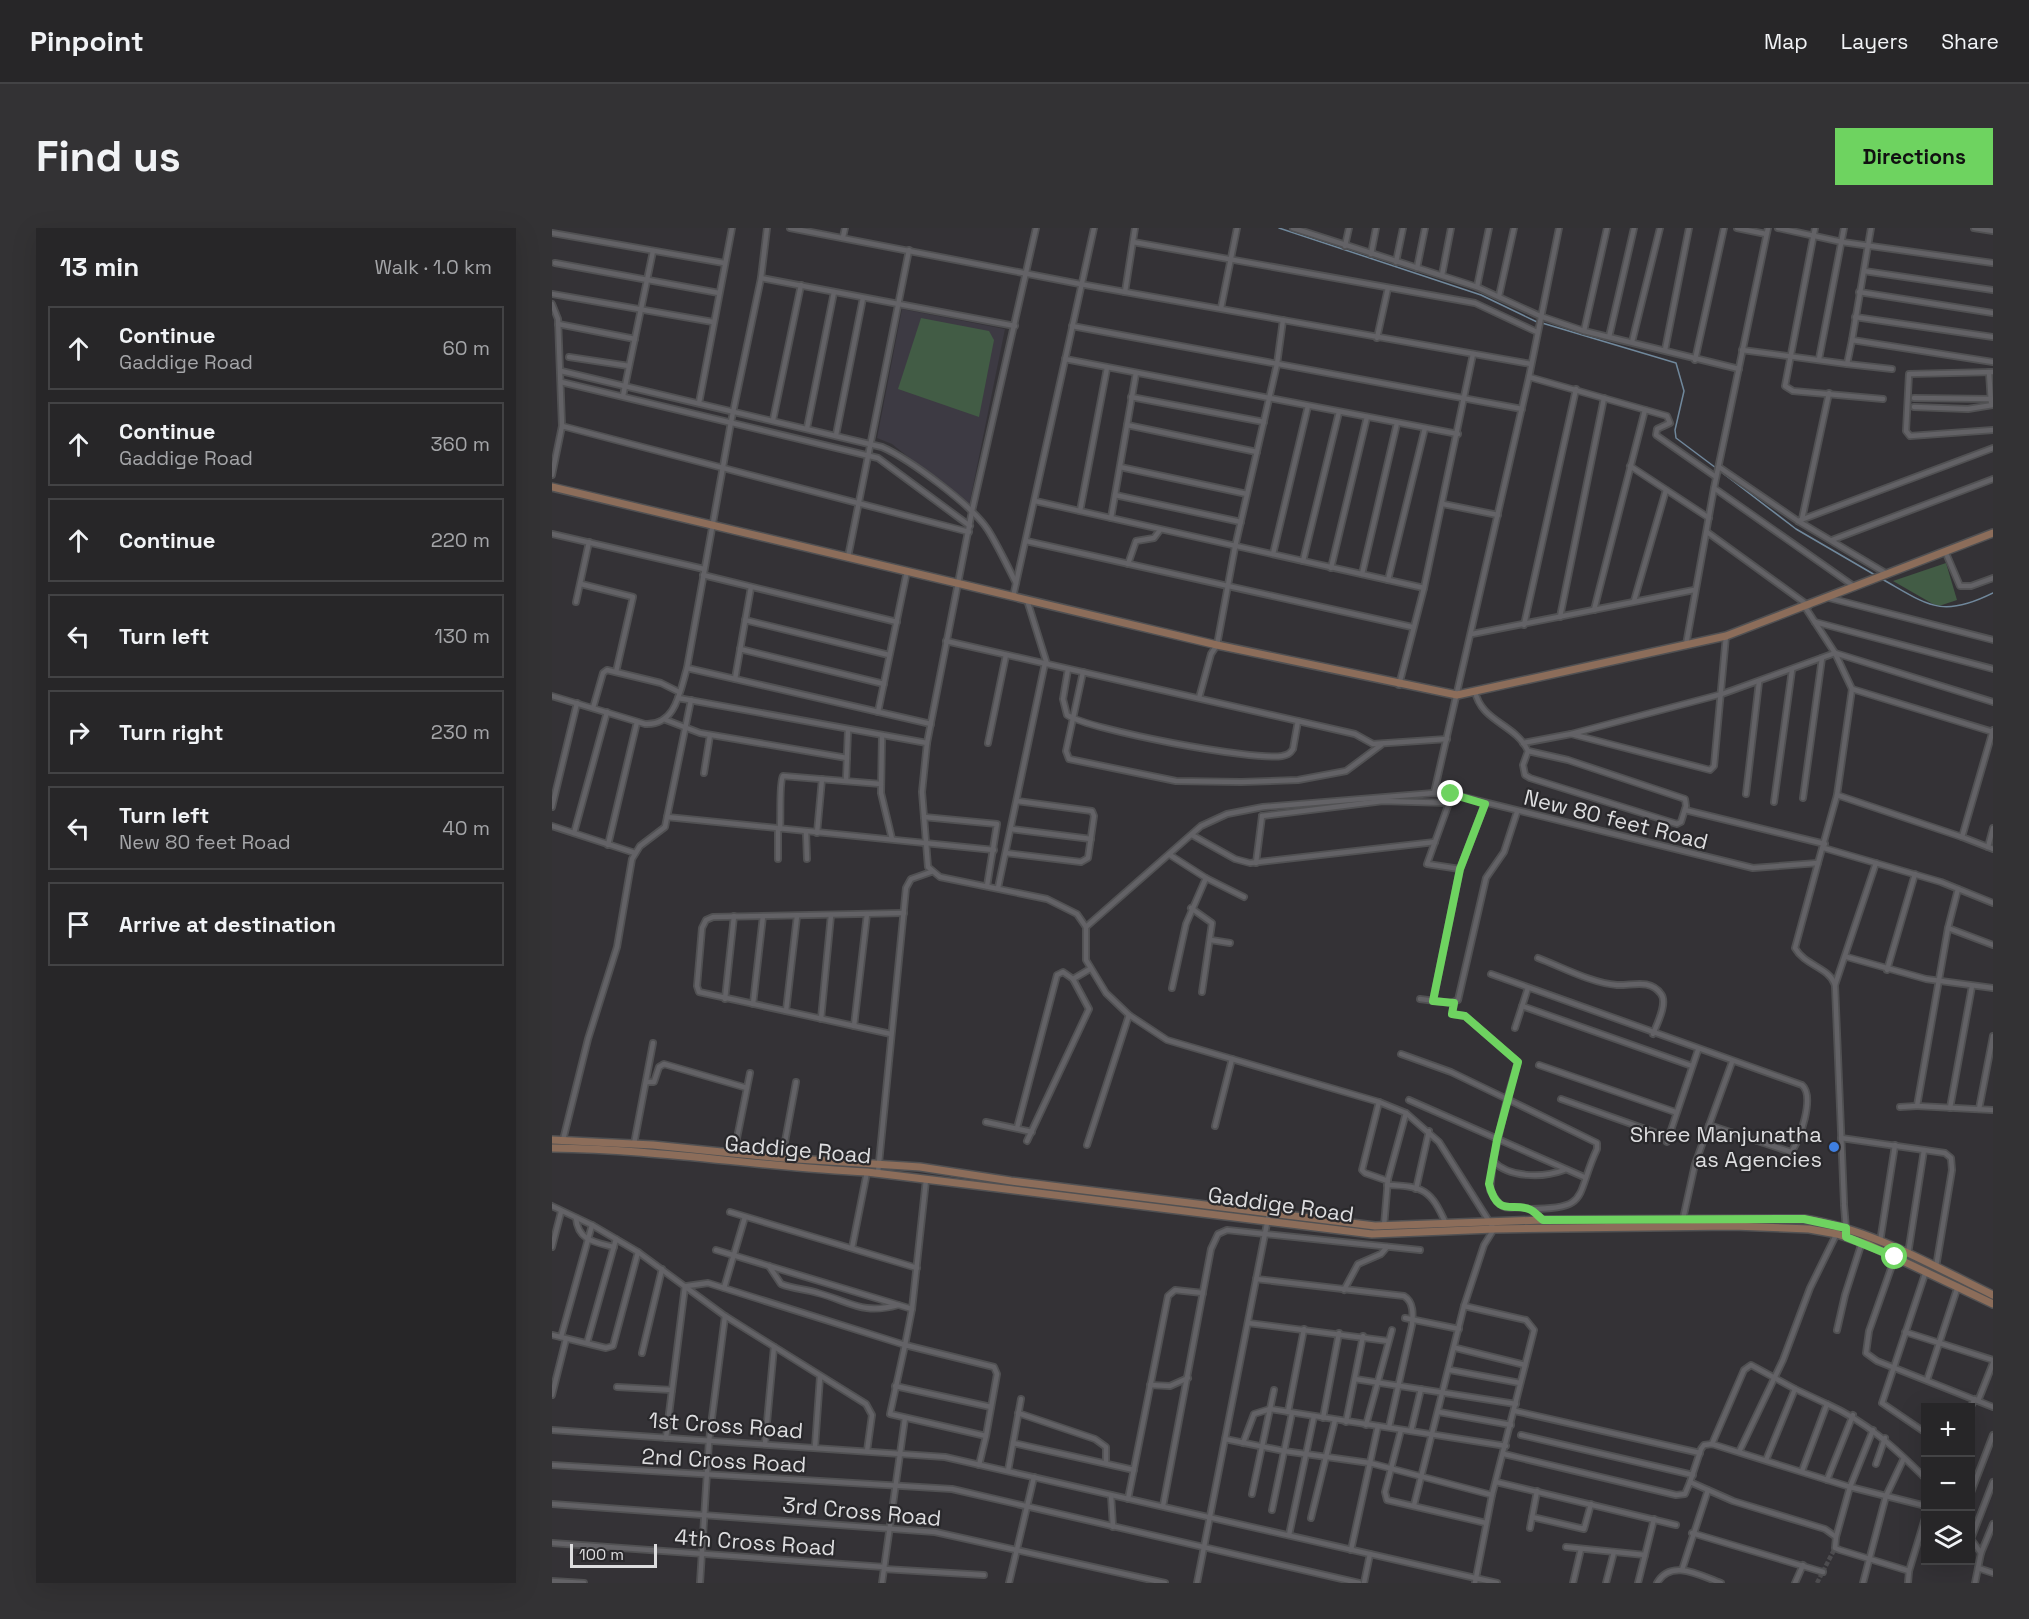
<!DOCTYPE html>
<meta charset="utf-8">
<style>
:root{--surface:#272628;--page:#333234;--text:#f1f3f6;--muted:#a4a5a8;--line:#434345;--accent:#6ed360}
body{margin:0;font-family:"Space Grotesk",sans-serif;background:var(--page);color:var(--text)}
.controls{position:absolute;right:18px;bottom:18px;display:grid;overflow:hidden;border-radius:0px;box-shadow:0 6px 24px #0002}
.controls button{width:54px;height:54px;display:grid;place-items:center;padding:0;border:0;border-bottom:2px solid var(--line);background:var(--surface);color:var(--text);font:30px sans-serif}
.scale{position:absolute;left:18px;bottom:15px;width:87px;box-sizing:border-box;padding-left:6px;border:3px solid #dddddf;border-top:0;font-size:16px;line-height:21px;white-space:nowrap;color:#dddddf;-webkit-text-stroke:4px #2a292c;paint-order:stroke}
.stop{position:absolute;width:18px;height:18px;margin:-14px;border:4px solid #6ed360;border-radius:50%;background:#fff}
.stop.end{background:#6ed360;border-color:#fff;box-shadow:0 2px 6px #0008}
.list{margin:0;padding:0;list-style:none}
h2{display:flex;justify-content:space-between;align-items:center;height:78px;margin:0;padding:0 24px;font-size:26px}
h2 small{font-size:20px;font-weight:400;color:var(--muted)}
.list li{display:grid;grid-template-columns:39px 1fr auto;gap:18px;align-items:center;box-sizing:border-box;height:84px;margin:0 12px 12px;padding:0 12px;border:2px solid var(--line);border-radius:0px}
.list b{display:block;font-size:22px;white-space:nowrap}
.list p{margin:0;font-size:20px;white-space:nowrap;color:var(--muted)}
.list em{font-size:20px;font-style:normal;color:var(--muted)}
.icon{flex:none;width:33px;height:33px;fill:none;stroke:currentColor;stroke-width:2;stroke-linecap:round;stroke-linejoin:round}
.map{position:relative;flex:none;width:1441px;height:1355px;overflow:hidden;border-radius:0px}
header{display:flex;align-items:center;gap:36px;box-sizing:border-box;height:84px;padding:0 30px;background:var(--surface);border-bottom:2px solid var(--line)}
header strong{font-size:28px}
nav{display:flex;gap:33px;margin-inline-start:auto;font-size:21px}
.intro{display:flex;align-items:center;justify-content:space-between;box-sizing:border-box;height:144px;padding:0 36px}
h1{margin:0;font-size:42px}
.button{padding:15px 27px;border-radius:0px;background:var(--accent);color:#111;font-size:21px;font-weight:700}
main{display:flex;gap:36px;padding:0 36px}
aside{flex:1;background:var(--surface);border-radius:0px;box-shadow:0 6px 24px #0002}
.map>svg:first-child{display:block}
.built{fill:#3d3a43}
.green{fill:#425c45}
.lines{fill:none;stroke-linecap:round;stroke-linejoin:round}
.stream{stroke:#70889c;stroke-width:1.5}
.street-tunnel{stroke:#4d4c4f;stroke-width:4.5;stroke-dasharray:4.5 2;stroke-linecap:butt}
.street-casing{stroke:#515153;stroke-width:8}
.secondary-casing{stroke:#515153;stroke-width:10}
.street{stroke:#636266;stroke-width:4.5}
.secondary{stroke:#8c6d5a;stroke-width:7}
.route{stroke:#6ed360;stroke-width:8}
.shop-dot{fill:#3f7fe0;stroke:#2a292c;stroke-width:2}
.labels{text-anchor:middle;stroke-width:4.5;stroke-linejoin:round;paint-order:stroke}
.street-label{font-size:22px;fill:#dddddf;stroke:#2a292c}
.poi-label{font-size:22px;fill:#dddddf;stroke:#2a292c;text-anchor:end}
</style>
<header>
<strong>Pinpoint</strong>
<nav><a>Map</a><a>Layers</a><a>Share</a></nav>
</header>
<div class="intro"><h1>Find us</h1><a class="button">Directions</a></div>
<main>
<aside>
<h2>13 min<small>Walk · 1.0 km</small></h2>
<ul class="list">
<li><svg class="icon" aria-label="ahead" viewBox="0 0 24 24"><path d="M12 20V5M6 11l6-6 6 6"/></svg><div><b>Continue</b><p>Gaddige Road</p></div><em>60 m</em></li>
<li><svg class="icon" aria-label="ahead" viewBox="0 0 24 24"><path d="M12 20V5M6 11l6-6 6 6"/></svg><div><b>Continue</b><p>Gaddige Road</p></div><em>360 m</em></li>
<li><svg class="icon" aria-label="ahead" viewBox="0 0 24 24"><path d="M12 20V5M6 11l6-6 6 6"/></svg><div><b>Continue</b></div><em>220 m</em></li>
<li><svg class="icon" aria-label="left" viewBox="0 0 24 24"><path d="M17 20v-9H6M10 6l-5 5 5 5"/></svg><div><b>Turn left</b></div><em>130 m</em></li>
<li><svg class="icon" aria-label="right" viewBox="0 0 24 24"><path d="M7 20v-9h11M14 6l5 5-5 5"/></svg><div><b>Turn right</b></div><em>230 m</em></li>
<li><svg class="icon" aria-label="left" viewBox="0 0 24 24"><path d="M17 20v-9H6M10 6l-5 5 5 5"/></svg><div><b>Turn left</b><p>New 80 feet Road</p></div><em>40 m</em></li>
<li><svg class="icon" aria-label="arrive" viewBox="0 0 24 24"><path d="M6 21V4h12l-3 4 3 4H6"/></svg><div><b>Arrive at destination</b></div></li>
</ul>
</aside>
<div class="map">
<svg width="1441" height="1355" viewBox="0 0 1441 1355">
<rect width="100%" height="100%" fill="#343236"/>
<!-- built -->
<path class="built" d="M350 81 453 101 417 278 340 216 325 210Z"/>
<!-- green -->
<g class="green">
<path d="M369 90 437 103 442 112 427 189 346 161Z"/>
<path d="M1394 335 1405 372 1387 378 1381 376 1341 353Z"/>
</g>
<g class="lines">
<!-- stream -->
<g class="stream">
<path d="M727 0 929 67 985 94"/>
<path d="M990 95 1124 135 1132 163 1123 202 1124 210 1164 240"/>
<path d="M1168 243 1244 301 1323 347"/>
<path d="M1330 351C1376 377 1389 391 1441 365"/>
</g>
<!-- street-tunnel -->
<path class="street-tunnel" d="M1265 1355 1283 1320"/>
<!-- street casing -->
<g class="street-casing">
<g id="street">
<path d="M215 0 209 50 179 194 135 440 379 496"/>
<path d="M238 0 528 56 979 136"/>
<path d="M484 0 420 283 375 515 370 564 376 639 388 649 495 671 525 686 534 699V732L554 765 577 787 615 812 827 874 854 885 887 914 942 1001 932 1017 912 1078 862 1277"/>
<path d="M741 0 925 59 988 88 1032 103 1187 141"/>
<path d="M1185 0 1214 6"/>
<path d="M1216 0 1162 260 1303 359"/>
<path d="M1226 0 1290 14 1441 35"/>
<path d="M1263 0 1233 158 1241 163 1331 171"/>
<path d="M1422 0 1441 3"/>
<path d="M0 5 172 35"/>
<path d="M291 9 293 0"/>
<path d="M581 14 923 75 985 104"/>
<path d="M793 18 797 0"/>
<path d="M819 26 824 0"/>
<path d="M844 34 851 0"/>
<path d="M3 35 167 65"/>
<path d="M865 40 873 0"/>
<path d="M1312 43 1441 62"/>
<path d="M890 47 899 0"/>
<path d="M209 50 463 98"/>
<path d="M925 59 937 0"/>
<path d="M573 64 583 0"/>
<path d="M1307 64 1441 85"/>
<path d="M0 66 161 94"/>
<path d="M947 68 962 0"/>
<path d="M0 76 6 91 10 198"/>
<path d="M669 80 685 0"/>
<path d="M1303 89 1441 109"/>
<path d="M6 96 83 111"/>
<path d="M520 98 970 181"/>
<path d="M1032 103 1055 0"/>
<path d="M1057 109 1082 0"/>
<path d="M825 110 836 60"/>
<path d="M1300 112 1319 0"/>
<path d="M1080 114 1108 0"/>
<path d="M1113 122 1137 0"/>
<path d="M1190 122 1295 136 1300 112 1441 134"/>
<path d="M17 129 77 138"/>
<path d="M513 131 906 206"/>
<path d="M1267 131 1292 0"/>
<path d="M1143 132 1172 0"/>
<path d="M1295 136 1340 141"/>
<path d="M9 143 330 219C357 231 420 277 436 302 446 318 455 337 464 355"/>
<path d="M1437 144 1439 174"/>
<path d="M1441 144 1357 146 1354 203 1358 208 1441 202"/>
<path d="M977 149 1115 188 1118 195 1105 201 1104 207 1164 249"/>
<path d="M9 154 326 230 418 298"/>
<path d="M71 168 101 23"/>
<path d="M579 169 712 194"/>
<path d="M1362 170 1439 171"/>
<path d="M147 175 180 0"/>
<path d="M1362 179 1416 181 1441 177"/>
<path d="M221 192 249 57"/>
<path d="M575 197 705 224"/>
<path d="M255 200 282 64"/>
<path d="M284 207 311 70"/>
<path d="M1078 238 1157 290"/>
<path d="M568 239 695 266"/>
<path d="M1167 239 1246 293 1335 346"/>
<path d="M0 247 10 198 417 304"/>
<path d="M563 267 689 294"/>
<path d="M483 273 872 360"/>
<path d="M891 276 946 287"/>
<path d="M528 283 555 140"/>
<path d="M559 290 584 145"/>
<path d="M1250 291 1277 165"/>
<path d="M1246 293 1441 220"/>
<path d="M1155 304 1257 378"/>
<path d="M0 306 152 341"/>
<path d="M1280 312 1441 251"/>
<path d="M474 313 860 399"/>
<path d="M1393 323 1408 358H1419L1441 350"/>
<path d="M721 326 756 178"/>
<path d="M296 329 357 22"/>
<path d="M751 333 787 184"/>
<path d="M576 336 584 313 602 310 608 302"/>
<path d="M779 340 815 189"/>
<path d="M810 346 845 195"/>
<path d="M151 347 345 394"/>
<path d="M836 352 873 200"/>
<path d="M29 356 81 369 64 444"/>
<path d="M461 369 542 0"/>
<path d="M1277 370 1441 412"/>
<path d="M475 372 495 436"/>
<path d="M1082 373 1114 262"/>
<path d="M24 374 37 314"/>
<path d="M1253 379 1283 425 1300 461 1285 567 1266 635"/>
<path d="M1042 382 1093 182"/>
<path d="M1008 389 1052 170"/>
<path d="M193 392 337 427"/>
<path d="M1263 394 1441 441"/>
<path d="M972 397 1024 161"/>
<path d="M920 406 1142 362"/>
<path d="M394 413 803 506 821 516 895 511"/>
<path d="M1134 417 1162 260"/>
<path d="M188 421 332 456"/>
<path d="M516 441 511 471 515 487C538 502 701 533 730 528 735 527 738 526 741 521L746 493"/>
<path d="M531 444 514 523 517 531 624 553 689 554 746 552 794 543 829 517"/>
<path d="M183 451 199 359"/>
<path d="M847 457 872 360 921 126"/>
<path d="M1300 461 1441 504"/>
<path d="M923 463C929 494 964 496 976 523L1016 532 1133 571 1134 578 1129 594 1125 596 978 550 973 547 971 537 976 523"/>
<path d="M0 468 93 496C124 498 128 463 135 440"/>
<path d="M126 470 375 515"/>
<path d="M647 470 659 426 665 417 683 319 725 136 731 92"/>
<path d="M41 480 51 445 55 442 109 455 127 464"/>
<path d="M326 484 355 343"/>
<path d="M114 492 148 505 295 530"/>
<path d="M1019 506 1158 542 1162 538 1174 408"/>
<path d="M330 508 329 565 340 611"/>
<path d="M436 515 454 427"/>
<path d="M971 515 1019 506 1170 466 1283 425 1441 474"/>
<path d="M152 545 158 507"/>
<path d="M294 553 296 502"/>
<path d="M882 565 977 149 1007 0"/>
<path d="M1194 566 1207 454"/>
<path d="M1285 567 1410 609 1441 502"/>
<path d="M1251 570 1270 430"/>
<path d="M1222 574 1240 442"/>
<path d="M897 575 875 636 908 641"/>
<path d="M0 579 25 475"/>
<path d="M1133 582 1273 616"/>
<path d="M710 588 831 573 897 575"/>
<path d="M115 589 442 622"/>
<path d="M372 589 445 596 435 658"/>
<path d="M0 598 83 625"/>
<path d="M226 601V631"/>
<path d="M228 601C229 590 227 554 231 548L329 556"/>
<path d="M459 601 539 611"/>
<path d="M254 604 255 631"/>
<path d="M22 605 55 484"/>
<path d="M265 605 270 551"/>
<path d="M640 607 683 631 698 635 883 614"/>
<path d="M1410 609 1441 621"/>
<path d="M56 617 85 494"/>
<path d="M1436 619 1441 600"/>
<path d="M1272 620 1389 654 1441 675"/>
<path d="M454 625 529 634 536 630 542 588 540 583 465 573"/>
<path d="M618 627 654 650 692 669"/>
<path d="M704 635 710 588"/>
<path d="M446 660 493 435"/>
<path d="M639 680 660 695 650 764"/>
<path d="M534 699 649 598 675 586 711 579 882 565 899 566 1201 640 1266 635 1243 720C1253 738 1277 739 1283 757L1292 975"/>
<path d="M1396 700 1441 717"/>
<path d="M659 712 678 715"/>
<path d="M1295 729 1374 751 1441 760"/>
<path d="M986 730C1010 739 1039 755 1065 757 1079 758 1098 750 1109 766 1116 775 1105 796 1101 806"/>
<path d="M1335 742 1363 646"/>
<path d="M939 746 1250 857C1263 868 1248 913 1239 924L1157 897"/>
<path d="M521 751 538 741"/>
<path d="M1283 757 1324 635"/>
<path d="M620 760 634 696 654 650"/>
<path d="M173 771 182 688"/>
<path d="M868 771 899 775 906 772 934 650 952 624 965 584"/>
<path d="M881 773 908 641 933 576"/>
<path d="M902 775 900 786 913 788 966 834 955 871 1045 915V921C1023 968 1039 981 978 981"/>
<path d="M201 776 211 688"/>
<path d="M970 778 1140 838"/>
<path d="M234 783 245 688"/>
<path d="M269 791 279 687"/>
<path d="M302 798 315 686"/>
<path d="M963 800 976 760"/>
<path d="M339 806 147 764 145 758 150 700 154 692 161 689 352 685"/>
<path d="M849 826 899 844 955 871 941 933 938 962C955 993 959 972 979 982 983 984 987 989 991 992"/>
<path d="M987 837 1123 884"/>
<path d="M94 854H102L107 839 112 836 195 860"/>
<path d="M1009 871 1116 909"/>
<path d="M857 872 1032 949"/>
<path d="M827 874 810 942 813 945 836 953"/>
<path d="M1365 878 1441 882"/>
<path d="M1348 879 1365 878 1396 700 1406 661"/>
<path d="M1398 880 1420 758"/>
<path d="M1427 881 1441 808"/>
<path d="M434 894 480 904"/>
<path d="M663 898 680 831"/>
<path d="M465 900 505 747 511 744 521 751 537 781 475 913"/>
<path d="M1289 910 1393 925 1399 930 1400 942 1384 1039"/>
<path d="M11 912 36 811 65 719 80 631 88 618 113 599 139 472"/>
<path d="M1115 914 1146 822"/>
<path d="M82 916 101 815"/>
<path d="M535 917 577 787"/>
<path d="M182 925 198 845"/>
<path d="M230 930 244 854"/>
<path d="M941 933C957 950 991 950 1012 942"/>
<path d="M326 945 354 660 359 651 379 644"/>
<path d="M835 957C872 958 879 962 894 996"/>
<path d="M864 961 877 903"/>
<path d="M1292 977 1294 1001"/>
<path d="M0 978 40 997 86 1024 173 1088 314 1176 320 1187 315 1223"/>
<path d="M178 984 365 1040"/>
<path d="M24 990C26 1013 43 1014 62 1019"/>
<path d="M1131 991 1143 936 1180 834"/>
<path d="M832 998 836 951 854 885"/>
<path d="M1328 1014 1343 917"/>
<path d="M0 1019 9 984"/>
<path d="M300 1020 315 944"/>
<path d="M164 1022 360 1081"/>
<path d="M1356 1026 1372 922"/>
<path d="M1343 1029 1317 1103 1314 1125 1325 1133 1441 1179"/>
<path d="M217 1038 229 1056C241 1061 254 1061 266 1065 299 1074 311 1087 346 1077"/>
<path d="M704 1051 852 1068C862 1074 861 1087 860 1097L837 1199"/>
<path d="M135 1058 156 1055 353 1117 360 1081 374 952"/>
<path d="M172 1060 193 989"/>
<path d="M792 1062 806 1036 829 1026 835 1019"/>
<path d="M912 1078 974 1092 982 1102 940 1267 923 1355"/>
<path d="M853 1090 907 1101"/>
<path d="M696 1095 836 1113"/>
<path d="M1285 1102 1293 1067 1310 1014"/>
<path d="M1353 1104 1441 1132"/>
<path d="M0 1107 54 1120 61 1118 86 1024"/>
<path d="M9 1109 40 997"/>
<path d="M35 1115 64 1011"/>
<path d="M904 1120 973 1137"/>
<path d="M90 1125 110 1041"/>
<path d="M898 1142 968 1155"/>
<path d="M803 1151 964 1176"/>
<path d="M1375 1152 1406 1058"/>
<path d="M598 1157 618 1158 636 1150"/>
<path d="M343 1158 439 1179"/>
<path d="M65 1159 120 1162"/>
<path d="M1243 1161 1275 1176"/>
<path d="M0 1167 14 1111"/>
<path d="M1426 1173 1441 1135"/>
<path d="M1418 1180 1423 1171"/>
<path d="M963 1183 1148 1225"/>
<path d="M736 1184 752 1101"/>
<path d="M887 1184 959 1197"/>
<path d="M466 1185 543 1211 554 1219V1235"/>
<path d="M771 1190 787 1105"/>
<path d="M794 1194 811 1108"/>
<path d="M814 1197 840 1102"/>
<path d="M0 1202 393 1229 945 1355"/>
<path d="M849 1202 833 1264 835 1272 934 1295"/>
<path d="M859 1203 869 1161"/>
<path d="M1374 1205 1330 1175 1374 1043"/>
<path d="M969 1207 1141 1247"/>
<path d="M114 1210 133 1058"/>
<path d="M673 1211 732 1223 818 1235 940 1267"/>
<path d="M461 1215 582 1242"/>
<path d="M691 1215 702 1186 718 1181 954 1218"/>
<path d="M213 1216 222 1119"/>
<path d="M1160 1216 1192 1142 1199 1137 1243 1161 1214 1232"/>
<path d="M263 1219 268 1149"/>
<path d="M1187 1224 1231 1132 1258 1060 1286 1003"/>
<path d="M952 1226 1124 1267 1133 1266 1138 1254 1181 1273 1273 1301 1284 1309 1283 1320 1288 1322 1357 1343"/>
<path d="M1324 1236 1333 1210"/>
<path d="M0 1237 400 1261 807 1355"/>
<path d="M427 1237 434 1208 338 1186 353 1117 442 1139 445 1146 434 1208"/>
<path d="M456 1243 469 1171"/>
<path d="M1250 1243 1275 1176C1315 1194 1343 1220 1374 1251"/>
<path d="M1275 1252 1301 1187"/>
<path d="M944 1254 1124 1297"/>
<path d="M1138 1254 1149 1221 1152 1217 1160 1216 1298 1259 1374 1278"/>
<path d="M700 1266 722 1162"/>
<path d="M559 1267 561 1299"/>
<path d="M1418 1267 1441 1207"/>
<path d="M576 1271 616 1068 623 1062 651 1065"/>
<path d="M0 1276 383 1304 613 1355"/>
<path d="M611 1278 659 1021 666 1006 675 1002 868 1022"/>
<path d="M720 1282 740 1185"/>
<path d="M980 1289 1032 1301 1039 1276"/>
<path d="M759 1290 783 1192"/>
<path d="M978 1300 985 1263"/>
<path d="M1140 1305 1271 1344"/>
<path d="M737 1307 762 1188"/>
<path d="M1284 1309 1298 1259 1321 1202"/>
<path d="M0 1315 332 1339"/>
<path d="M1014 1319 1093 1327"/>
<path d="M799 1322 826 1198"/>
<path d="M1429 1325 1419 1311 1441 1254"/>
<path d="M1426 1340 1441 1345"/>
<path d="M332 1341 432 1347"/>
<path d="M1130 1342 1156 1262"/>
<path d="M0 1353 32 1355"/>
<path d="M148 1355 157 1213 173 1088"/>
<path d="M330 1355 353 1190"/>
<path d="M457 1355 482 1249"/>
<path d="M645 1355 717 985"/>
<path d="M812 1355 818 1326"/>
<path d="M1021 1355 1029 1321"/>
<path d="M1054 1355 1062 1324"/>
<path d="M1086 1355 1102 1291"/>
<path d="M1105 1355C1119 1330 1149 1348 1169 1355"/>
<path d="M1243 1355 1251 1337"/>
<path d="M1311 1355 1334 1268 1352 1230"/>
<path d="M1356 1355 1357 1343 1374 1287"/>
<path d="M1423 1355 1429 1325 1441 1296"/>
</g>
</g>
<!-- secondary casing -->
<g class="secondary-casing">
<g id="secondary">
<path d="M0 259 665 417 905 467 1174 408 1441 305"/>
<path d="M0 912 101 917 230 930 368 939 459 953 823 998 991 992 1252 991C1319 1001 1381 1038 1441 1067"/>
<path d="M0 920C105 921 210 939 315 944L820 1006 942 1001 1181 998 1257 1001 1285 1006 1315 1016 1441 1076"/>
</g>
</g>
<!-- street -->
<use href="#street" class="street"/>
<!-- secondary -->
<use href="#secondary" class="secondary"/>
</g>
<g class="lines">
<!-- route -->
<path class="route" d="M899 566 933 576 908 641 881 773 902 775 900 786 913 788 966 834 945 912 937 956C946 991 961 973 979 982 983 984 987 989 991 992L1252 991 1294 1000V1009L1343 1029"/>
</g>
<!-- markers -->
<circle class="shop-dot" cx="1282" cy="919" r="6"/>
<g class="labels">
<!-- street labels -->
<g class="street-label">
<text transform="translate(1064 591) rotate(14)" y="8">New 80 feet Road</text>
<text transform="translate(246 921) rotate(5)" y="8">Gaddige Road</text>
<text transform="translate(729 976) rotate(8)" y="8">Gaddige Road</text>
<text transform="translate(174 1197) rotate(4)" y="8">1st Cross Road</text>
<text transform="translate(172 1232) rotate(3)" y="8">2nd Cross Road</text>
<text transform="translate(310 1283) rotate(5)" y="8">3rd Cross Road</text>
<text transform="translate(203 1314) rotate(4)" y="8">4th Cross Road</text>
</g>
<!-- poi labels -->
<g class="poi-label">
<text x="1270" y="914">Shree Manjunatha<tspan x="1270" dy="25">as Agencies</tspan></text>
</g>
</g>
</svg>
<div class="controls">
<button>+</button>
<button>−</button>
<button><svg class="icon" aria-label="layers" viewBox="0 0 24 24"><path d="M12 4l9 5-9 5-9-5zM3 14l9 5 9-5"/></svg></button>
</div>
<div class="scale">100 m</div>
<div class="stop" style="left:1343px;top:1029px"></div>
<div class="stop end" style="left:899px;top:566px"></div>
</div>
</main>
